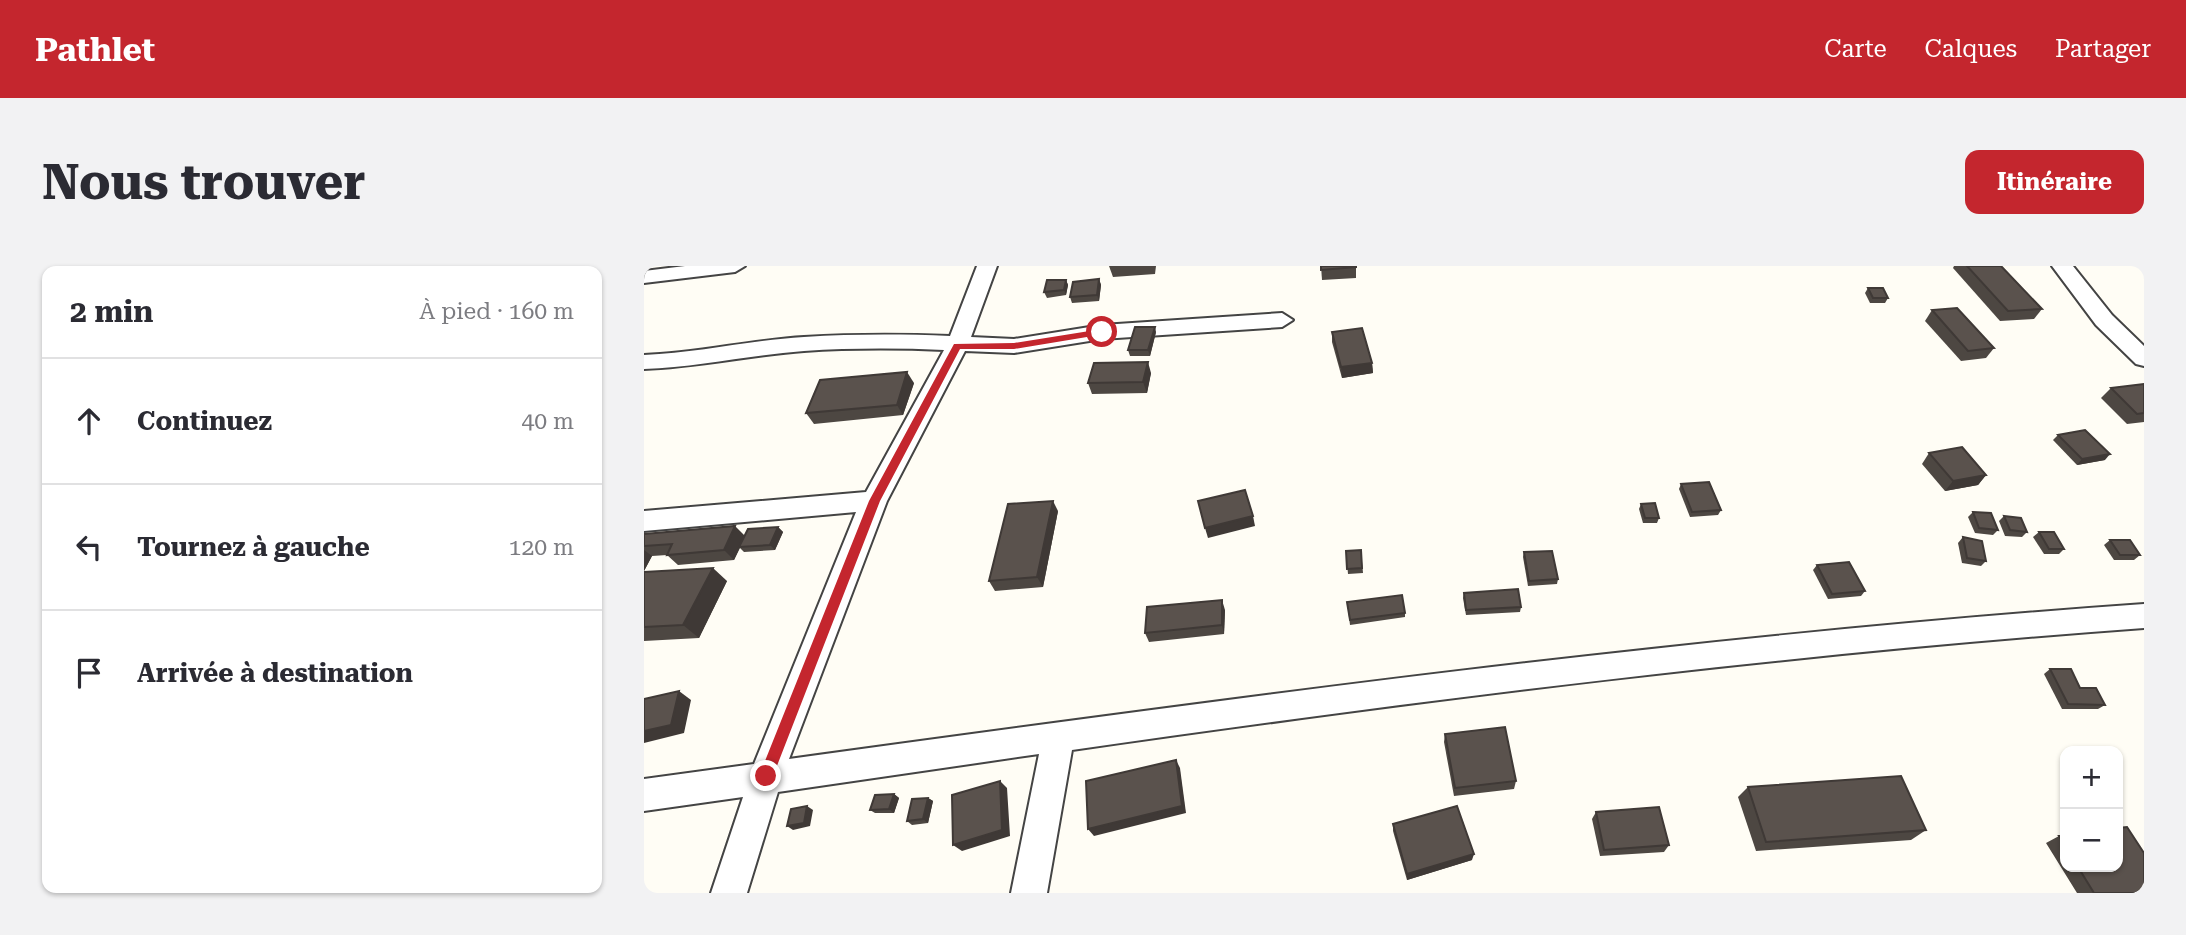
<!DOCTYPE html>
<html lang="fr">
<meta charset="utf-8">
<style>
:root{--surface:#fff;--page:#f2f2f3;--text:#2b2b33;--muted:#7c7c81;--line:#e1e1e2;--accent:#c4262e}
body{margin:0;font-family:"Roboto Serif",serif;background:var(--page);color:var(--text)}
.controls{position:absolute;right:21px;bottom:21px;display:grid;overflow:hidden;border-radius:14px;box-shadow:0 2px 5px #0004}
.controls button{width:63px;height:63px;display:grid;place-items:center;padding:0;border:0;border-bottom:2px solid var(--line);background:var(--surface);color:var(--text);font:35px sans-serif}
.stop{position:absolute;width:21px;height:21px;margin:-16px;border:5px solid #c4262e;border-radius:50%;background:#fff}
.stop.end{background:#c4262e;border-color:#fff;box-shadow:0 2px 7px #0008}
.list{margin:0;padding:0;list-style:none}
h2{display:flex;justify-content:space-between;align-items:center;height:91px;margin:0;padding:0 28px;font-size:30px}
h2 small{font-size:23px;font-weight:400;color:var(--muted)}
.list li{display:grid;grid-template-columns:46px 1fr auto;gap:21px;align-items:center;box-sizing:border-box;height:126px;padding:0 28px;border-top:2px solid var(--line)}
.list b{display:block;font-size:26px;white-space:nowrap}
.list em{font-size:23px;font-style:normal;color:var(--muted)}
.icon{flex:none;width:38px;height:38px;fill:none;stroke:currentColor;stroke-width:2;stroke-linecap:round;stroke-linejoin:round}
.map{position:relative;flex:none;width:1500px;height:627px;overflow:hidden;border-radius:14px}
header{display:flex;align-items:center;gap:42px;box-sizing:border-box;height:98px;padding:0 35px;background:var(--accent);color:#fff}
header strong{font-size:33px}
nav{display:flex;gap:38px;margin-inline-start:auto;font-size:24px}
.intro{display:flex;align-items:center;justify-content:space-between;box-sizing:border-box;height:168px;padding:0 42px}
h1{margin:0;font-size:49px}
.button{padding:18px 32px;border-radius:14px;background:var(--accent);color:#fff;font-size:24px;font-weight:700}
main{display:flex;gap:42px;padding:0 42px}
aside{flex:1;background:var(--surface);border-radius:14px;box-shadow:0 2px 5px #0004}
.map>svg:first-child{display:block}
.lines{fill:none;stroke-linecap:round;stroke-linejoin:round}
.minor-casing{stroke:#444;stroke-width:4}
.minor{fill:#fff;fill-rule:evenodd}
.wall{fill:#4d4742}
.shaded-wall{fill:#3f3936}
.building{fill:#5a524d;stroke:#3f3936;stroke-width:2}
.route{fill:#c4262e}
</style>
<header>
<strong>Pathlet</strong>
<nav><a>Carte</a><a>Calques</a><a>Partager</a></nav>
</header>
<div class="intro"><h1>Nous trouver</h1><a class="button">Itinéraire</a></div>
<main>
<aside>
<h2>2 min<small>À pied · 160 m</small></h2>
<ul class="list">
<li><svg class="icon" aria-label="ahead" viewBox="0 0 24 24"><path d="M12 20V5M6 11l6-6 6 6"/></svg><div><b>Continuez</b></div><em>40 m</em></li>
<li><svg class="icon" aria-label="left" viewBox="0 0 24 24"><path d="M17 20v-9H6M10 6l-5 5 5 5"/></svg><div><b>Tournez à gauche</b></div><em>120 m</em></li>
<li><svg class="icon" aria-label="arrive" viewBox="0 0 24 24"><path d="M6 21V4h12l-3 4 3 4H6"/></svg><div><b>Arrivée à destination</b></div></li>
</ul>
</aside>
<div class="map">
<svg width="1500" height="627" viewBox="0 0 1500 627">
<rect width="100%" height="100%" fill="#fffdf5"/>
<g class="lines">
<!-- minor casing -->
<g class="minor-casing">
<g id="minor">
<path d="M41 0H101L91 6 0 17V5Z"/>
<path d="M333 0H353L327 71 370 73 458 59 638 47 649 54 638 61 458 73 370 87 321 85 243 235 145 493C596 431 1046 370 1500 338V362C1141 388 784 433 428 484L403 627H367L395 488 134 526 103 627H67L99 531 0 545V513L110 498 212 246 0 265V245L222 226 300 84C253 82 206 82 160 85 106 89 54 101 0 103V89C54 87 107 74 160 71 209 68 257 68 306 70Z"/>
<path d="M1408 0H1429L1468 49 1500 80V100L1492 98 1452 59Z"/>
</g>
</g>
<!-- minor -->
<use href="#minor" class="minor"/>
</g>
<!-- wall -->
<g class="wall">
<path d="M465 0H512L511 8 469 11Z"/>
<path d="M677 0H712V12L678 14Z"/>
<path d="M1310 0H1357L1398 43 1390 53 1356 55 1309 2Z"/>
<path d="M455 13 457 19 455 35 428 37 426 31Z"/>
<path d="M422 14 424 19 422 29 403 32 400 26Z"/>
<path d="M1224 22 1244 32 1241 37H1226L1221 27Z"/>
<path d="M1288 44 1350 82 1342 92 1317 95 1281 55Z"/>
<path d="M512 66 506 90H486L484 84Z"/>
<path d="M688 66 728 97 729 107 698 112 688 76Z"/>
<path d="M507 107 503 127 448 128 444 117Z"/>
<path d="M270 117 259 149 170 158 162 147Z"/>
<path d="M1500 118V156L1483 158 1457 132 1467 122Z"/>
<path d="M1414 169 1461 194 1433 199 1409 174Z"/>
<path d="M1285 187 1342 209 1334 219 1301 225 1278 198Z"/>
<path d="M1037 218 1077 244 1074 249 1046 251 1035 223Z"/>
<path d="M997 238 1015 252 1013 257H999L995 243Z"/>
<path d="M414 245 399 321 351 325 345 315Z"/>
<path d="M1329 246 1354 264 1349 269 1331 267 1324 251Z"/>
<path d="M1360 250 1383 266 1378 271 1361 270 1355 255Z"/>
<path d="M134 261 139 266 131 284 100 286 96 282 90 294 34 299 23 289 8 290 0 305V268L101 270Z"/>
<path d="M1395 266 1420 283 1415 288H1400L1389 271Z"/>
<path d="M1319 271 1342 295 1337 300 1318 297 1314 277Z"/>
<path d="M1466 274 1496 289 1490 294H1470L1460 279Z"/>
<path d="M717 284 719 307 704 308 702 285Z"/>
<path d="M880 286 914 313 913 318 884 320 879 291Z"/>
<path d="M1173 299 1221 325 1217 330 1184 333 1169 304Z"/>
<path d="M0 306 83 315 55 372 0 375Z"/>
<path d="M820 327 877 341 876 346 822 349 819 332Z"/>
<path d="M703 336 761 347V351L706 359Z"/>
<path d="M581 344 580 368 505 376 501 367Z"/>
<path d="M1406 403 1436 422 1461 439 1454 443H1418L1400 408Z"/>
<path d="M801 468 872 515 870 523 810 530 800 476Z"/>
<path d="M1104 521 1282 564 1267 574 1112 585 1094 531Z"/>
<path d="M250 528 255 532 250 547H231L226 544Z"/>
<path d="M284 532 289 535 284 557 268 559 263 555Z"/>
<path d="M952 546 1025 579 1020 586 956 590 948 553Z"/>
<path d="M749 558 828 594 763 614 749 565Z"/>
<path d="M1415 570H1421V601H1474L1500 627H1433L1402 577Z"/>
</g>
<!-- shaded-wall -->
<g class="shaded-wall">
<path d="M455 13 457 19 455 35 453 29Z"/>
<path d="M422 14 424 19 422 29 420 24Z"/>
<path d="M511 61 512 66 506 90 504 84Z"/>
<path d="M504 96 507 107 503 127 499 116Z"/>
<path d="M728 97 729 107 698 112 697 101Z"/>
<path d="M263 106 270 117 259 149 253 139Z"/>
<path d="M1466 188 1461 194 1433 199 1438 193Z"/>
<path d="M1342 209 1334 219 1301 225 1309 215Z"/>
<path d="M409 235 414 245 399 321 393 311Z"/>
<path d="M609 250 611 260 564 272 561 262Z"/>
<path d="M91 260 101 270 90 294 80 284Z"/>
<path d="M134 261 139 266 131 284 126 279Z"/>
<path d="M0 284 8 290 0 305Z"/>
<path d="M69 302 83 315 55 372 39 359Z"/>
<path d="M578 334 581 344 580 368 578 359Z"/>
<path d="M35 425 47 434 40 467 0 477V465Z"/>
<path d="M532 494 536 502 542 547 450 570 444 563Z"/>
<path d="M356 515 363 522 366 570 318 585 309 579Z"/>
<path d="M250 528 255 532 250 547 245 543Z"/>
<path d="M284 532 289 535 284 557 279 553Z"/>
<path d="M163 540 169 544 166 560 149 564 143 560Z"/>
<path d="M830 588 828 594 763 614V608Z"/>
</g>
<!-- building -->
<g class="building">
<path d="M677 0H712V1L677 4Z"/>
<path d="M1323 0H1357L1398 43 1364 45Z"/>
<path d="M455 13 453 29 426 31 429 16Z"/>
<path d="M403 14H422L420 24 400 26Z"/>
<path d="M1224 22H1239L1244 32H1229Z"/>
<path d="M1313 42 1350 82 1324 85 1288 44Z"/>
<path d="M491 61H511L504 84H484Z"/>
<path d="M718 62 728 97 697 101 688 66Z"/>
<path d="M504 96 499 116 444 117 450 97Z"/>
<path d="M263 106 253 139 162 147 176 114Z"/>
<path d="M1500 118V147L1493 148 1467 122Z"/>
<path d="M1441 164 1466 188 1438 193 1414 169Z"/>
<path d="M1318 181 1342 209 1309 215 1285 187Z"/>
<path d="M1065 216 1077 244 1048 246 1037 218Z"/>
<path d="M601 224 609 250 561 262 554 235Z"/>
<path d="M409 235 393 311 345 315 364 238Z"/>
<path d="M1011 237 1015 252H1001L997 238Z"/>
<path d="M1329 246 1347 247 1354 264 1335 262Z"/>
<path d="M1360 250 1377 252 1383 266 1366 264Z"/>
<path d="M91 260 80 284 23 289 28 278 0 280V268Z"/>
<path d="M134 261 126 279 95 281 104 263Z"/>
<path d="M1395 266H1410L1420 283H1405Z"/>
<path d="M1319 271 1338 275 1342 295 1323 292Z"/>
<path d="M1466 274H1486L1496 289H1476Z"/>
<path d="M717 284 718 302 703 303 702 285Z"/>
<path d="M908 285 914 313 885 315 880 286Z"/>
<path d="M1205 296 1221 325 1188 328 1173 299Z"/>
<path d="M69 302 39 359 0 361V306Z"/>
<path d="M874 323 877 341 822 344 820 327Z"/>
<path d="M758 329 761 347 706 354 703 336Z"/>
<path d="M578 334V359L501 367 503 341Z"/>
<path d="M1406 403H1427L1436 422H1452L1461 439 1424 438Z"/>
<path d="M35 425 27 459 0 465V433Z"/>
<path d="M861 461 872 515 811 522 801 468Z"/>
<path d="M532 494 538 540 444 563 442 515Z"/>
<path d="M1257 510 1282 564 1122 576 1104 521Z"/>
<path d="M356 515 358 564 309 579 308 529Z"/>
<path d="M250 528 245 543 226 544 231 529Z"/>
<path d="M284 532 279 553 263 555 268 533Z"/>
<path d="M163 540 160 557 143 560 147 543Z"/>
<path d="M813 540 830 588 763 608 749 558Z"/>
<path d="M1015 541 1025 579 960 584 952 546Z"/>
<path d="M1483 561 1500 587V627H1450L1434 601H1474V562Z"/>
<path d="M1415 570H1421V580Z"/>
</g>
<!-- route -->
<path class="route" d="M458 63 461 68 370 83H316L236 235 129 510 127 515H117L115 510 225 235 310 78 370 77Z"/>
</svg>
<div class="controls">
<button>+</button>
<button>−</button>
</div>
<div class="stop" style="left:458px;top:66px"></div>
<div class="stop end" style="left:122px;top:510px"></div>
</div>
</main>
